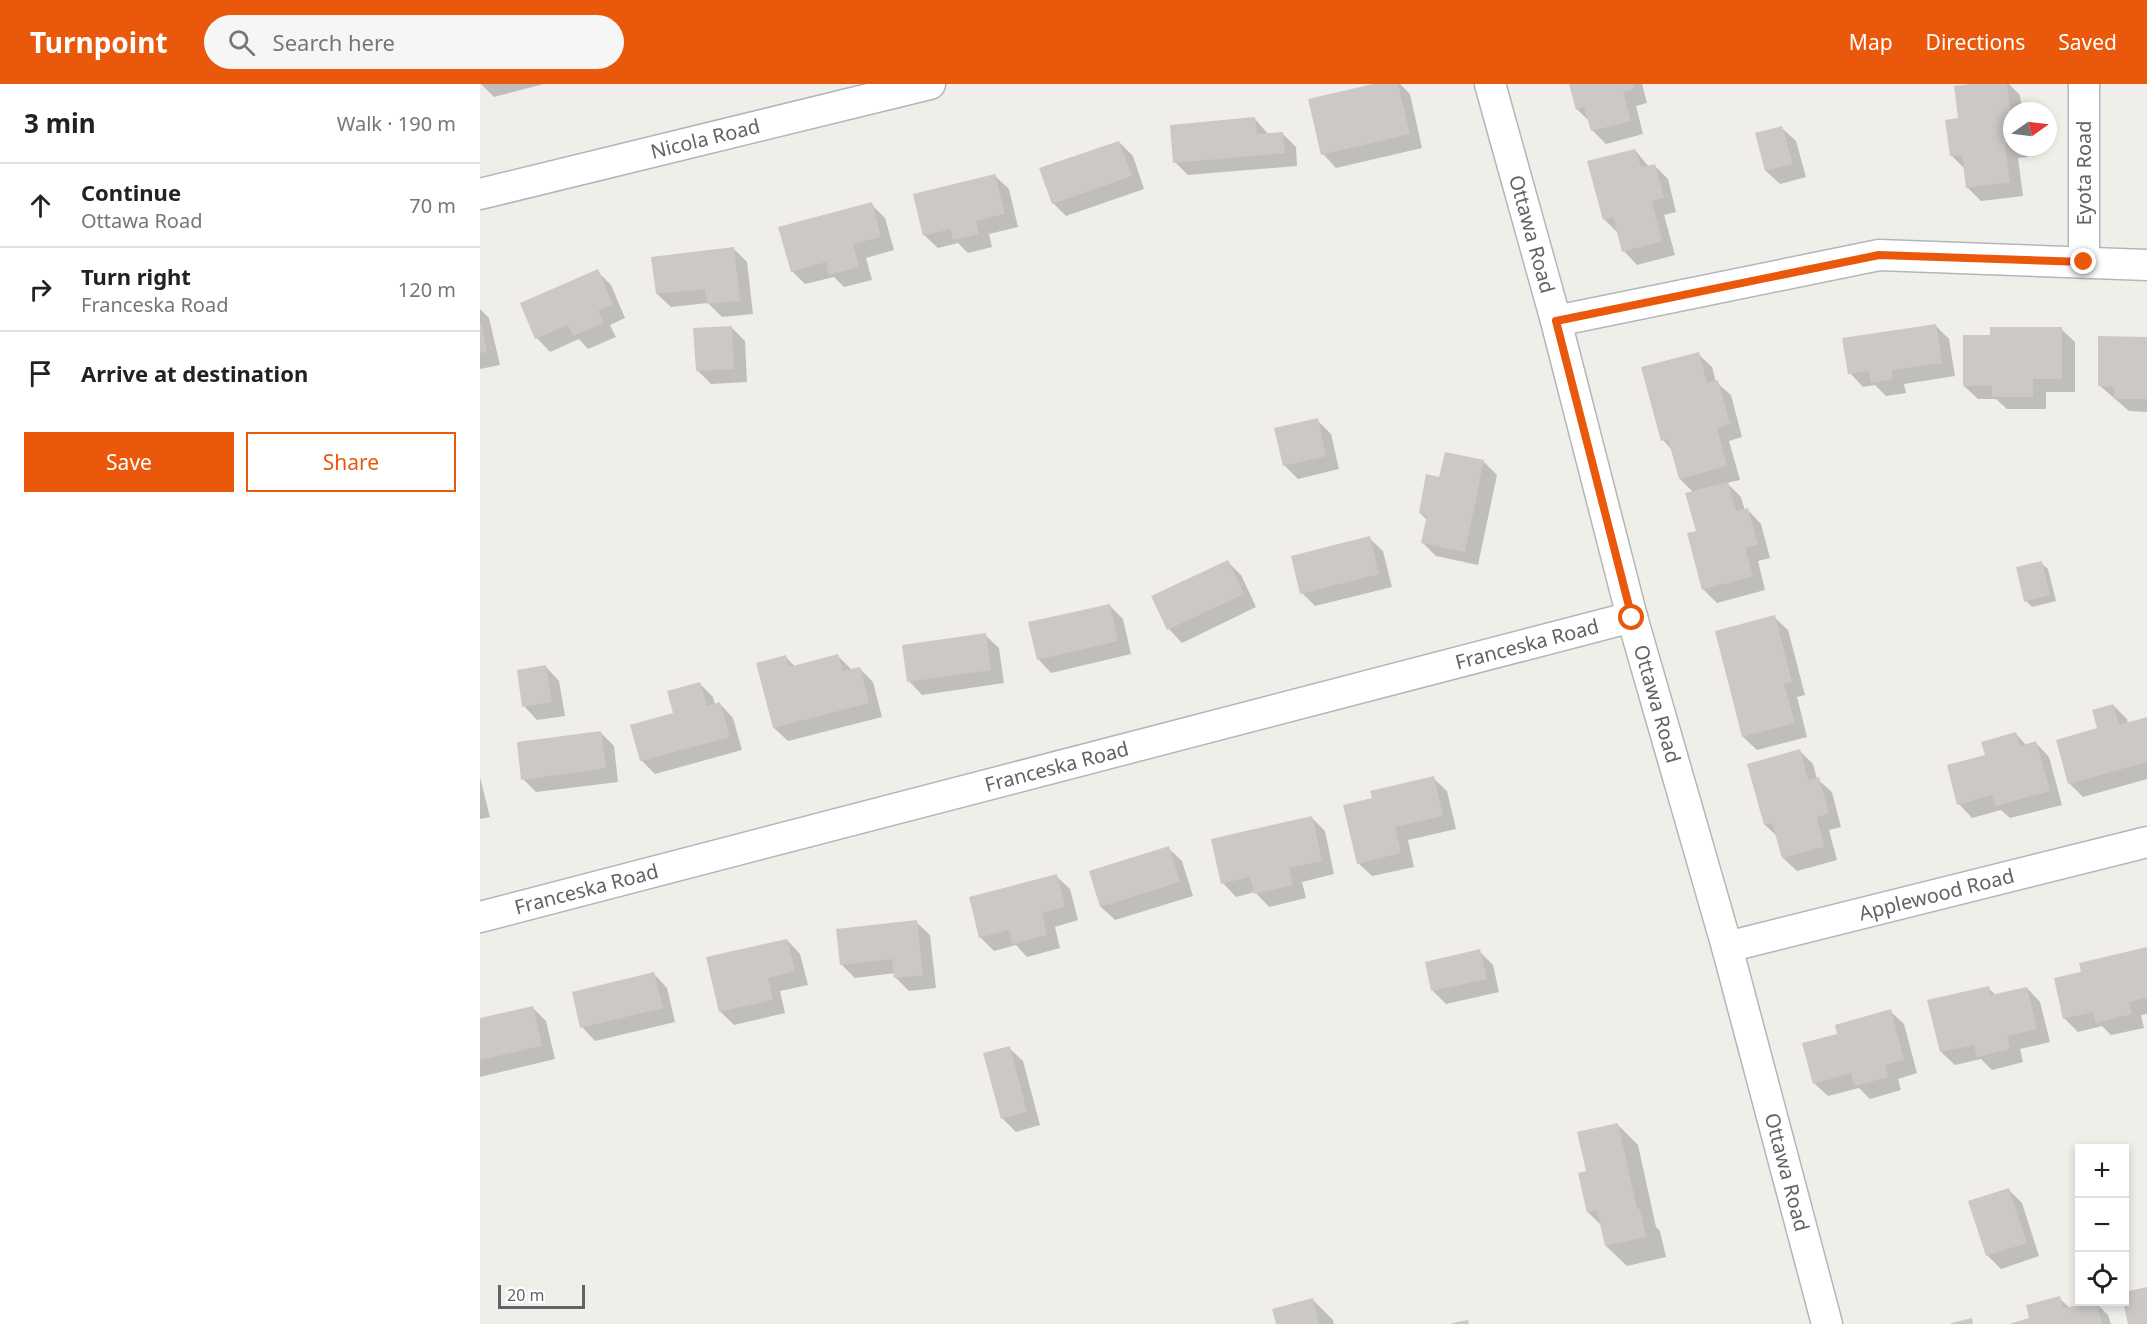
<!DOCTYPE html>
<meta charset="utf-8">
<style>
:root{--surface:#fff;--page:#f6f6f6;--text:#222;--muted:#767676;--line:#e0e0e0;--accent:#ea580c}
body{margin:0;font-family:"Noto Sans",sans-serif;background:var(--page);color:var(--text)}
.controls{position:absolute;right:18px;bottom:18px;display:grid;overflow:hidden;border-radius:0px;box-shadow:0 3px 9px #0003}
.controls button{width:54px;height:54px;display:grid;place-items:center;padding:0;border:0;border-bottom:2px solid var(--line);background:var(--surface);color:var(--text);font:30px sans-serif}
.compass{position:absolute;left:1523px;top:18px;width:54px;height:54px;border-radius:50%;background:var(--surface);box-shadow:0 3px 9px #0003;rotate:76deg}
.scale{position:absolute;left:18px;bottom:15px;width:87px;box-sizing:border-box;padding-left:6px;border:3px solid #606467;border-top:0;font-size:16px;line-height:21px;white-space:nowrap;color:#606467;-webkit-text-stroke:4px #fff;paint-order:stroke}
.stop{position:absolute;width:18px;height:18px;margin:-14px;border:4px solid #ea580c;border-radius:50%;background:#fff}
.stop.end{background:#ea580c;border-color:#fff;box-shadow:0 2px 6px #0008}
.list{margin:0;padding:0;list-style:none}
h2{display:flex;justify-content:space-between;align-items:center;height:78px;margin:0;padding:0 24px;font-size:26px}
h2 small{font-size:20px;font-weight:400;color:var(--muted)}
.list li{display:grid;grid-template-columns:39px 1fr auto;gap:18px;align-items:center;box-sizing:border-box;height:84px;padding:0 24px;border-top:2px solid var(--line)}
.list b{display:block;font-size:22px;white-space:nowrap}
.list p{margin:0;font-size:20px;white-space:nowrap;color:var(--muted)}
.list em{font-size:20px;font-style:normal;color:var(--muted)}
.actions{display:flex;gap:12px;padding:18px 24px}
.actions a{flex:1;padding:14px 0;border:2px solid var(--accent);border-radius:0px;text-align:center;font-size:21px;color:var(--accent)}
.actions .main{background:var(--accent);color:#fff}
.icon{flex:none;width:33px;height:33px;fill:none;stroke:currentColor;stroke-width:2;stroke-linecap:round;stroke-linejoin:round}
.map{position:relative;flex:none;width:1667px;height:1240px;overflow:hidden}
header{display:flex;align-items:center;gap:36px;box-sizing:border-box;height:84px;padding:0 30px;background:var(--accent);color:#fff}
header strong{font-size:28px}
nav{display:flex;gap:33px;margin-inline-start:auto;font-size:21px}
.search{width:420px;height:54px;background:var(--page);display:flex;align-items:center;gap:15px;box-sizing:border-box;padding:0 21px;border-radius:33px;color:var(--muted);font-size:22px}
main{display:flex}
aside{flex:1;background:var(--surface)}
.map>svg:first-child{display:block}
.shadow{fill:#0003}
.building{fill:#ccc9c5}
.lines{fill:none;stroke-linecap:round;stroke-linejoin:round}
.minor-casing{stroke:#b3b6b9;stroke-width:33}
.minor{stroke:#fff;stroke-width:30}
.route{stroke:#ea580c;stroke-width:8}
.labels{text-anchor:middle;stroke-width:6;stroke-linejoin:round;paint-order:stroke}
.street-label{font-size:20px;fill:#606467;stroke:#fff}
</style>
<header>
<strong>Turnpoint</strong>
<div class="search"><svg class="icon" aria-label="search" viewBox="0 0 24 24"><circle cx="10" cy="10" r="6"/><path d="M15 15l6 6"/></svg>Search here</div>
<nav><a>Map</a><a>Directions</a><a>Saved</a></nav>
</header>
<main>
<aside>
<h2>3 min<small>Walk · 190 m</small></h2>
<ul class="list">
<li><svg class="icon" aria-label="ahead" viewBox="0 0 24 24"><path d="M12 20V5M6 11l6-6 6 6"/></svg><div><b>Continue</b><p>Ottawa Road</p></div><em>70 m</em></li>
<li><svg class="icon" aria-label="right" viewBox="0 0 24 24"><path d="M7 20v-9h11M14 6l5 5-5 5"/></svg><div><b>Turn right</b><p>Franceska Road</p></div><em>120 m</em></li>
<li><svg class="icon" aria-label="arrive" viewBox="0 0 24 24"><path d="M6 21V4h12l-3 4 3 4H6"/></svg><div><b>Arrive at destination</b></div></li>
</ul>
<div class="actions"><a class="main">Save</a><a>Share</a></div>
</aside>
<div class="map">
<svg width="1667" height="1240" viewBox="0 0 1667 1240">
<rect width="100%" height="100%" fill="#f0eee9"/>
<!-- shadow -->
<g class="shadow">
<path d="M1 0H64L14 13Z"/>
<path d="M900 0H920L930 10 942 64 856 84 843 70Z"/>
<path d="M1090 0H1162L1167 19 1156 22 1163 50 1126 60 1112 46 1110 38 1097 25Z"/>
<path d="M1503 0H1529L1540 11 1542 27H1532V63H1546L1548 73 1538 74 1543 112 1501 117 1487 103 1485 85 1471 71 1480 36Z"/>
<path d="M775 35 789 51 802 49 816 63 817 82 708 91 695 78Z"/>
<path d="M1302 44 1316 57 1326 93 1300 100 1286 87Z"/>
<path d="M639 58 653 72 664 105 586 132 573 119Z"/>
<path d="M1155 66 1169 83 1174 81 1188 95 1196 128 1184 131 1195 171 1157 181 1144 167 1137 148 1124 135Z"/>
<path d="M515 92 529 105 538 143 509 150 512 163 488 169 478 159 458 164 444 151Z"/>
<path d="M391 120 405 134 414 166 386 174 392 196 364 203 354 193 325 200 312 187Z"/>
<path d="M253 164 267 178 273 230 242 233 228 219 191 223 177 210Z"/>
<path d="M117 187 131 201 145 234 130 241 136 253 108 265 99 255 70 268 57 254Z"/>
<path d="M0 225 9 234 20 281 0 285Z"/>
<path d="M1455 241 1469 255 1475 292 1424 300 1426 309 1406 312 1395 301 1383 303 1370 289Z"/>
<path d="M252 244 265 257 267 298 231 300 217 286Z"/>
<path d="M1581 245 1595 258V308H1566V325H1527L1516 315H1498L1484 302 1511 253Z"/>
<path d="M1667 254V328L1649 327 1619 301Z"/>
<path d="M1218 270 1232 283 1236 298 1251 311 1262 353 1249 357 1260 396 1247 399 1261 413 1265 427 1268 426 1281 440 1290 474 1278 477 1285 506 1237 519 1223 505 1213 408 1200 395 1192 366 1183 356Z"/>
<path d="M837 336 851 350 859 385 818 395 804 381Z"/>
<path d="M1003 377 1017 391 998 481 956 472 943 459 947 436 940 429 961 395Z"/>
<path d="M889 454 903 467 912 503 835 522 822 509Z"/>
<path d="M748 478 761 491 776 523 702 559 689 545Z"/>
<path d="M1561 479 1568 485 1576 517 1552 523 1546 517Z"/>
<path d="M629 521 643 535 651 570 571 589 558 575Z"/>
<path d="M1294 533 1308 546 1325 611 1317 613 1327 653 1277 666 1263 653 1236 548Z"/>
<path d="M505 551 519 564 524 599 442 611 429 597Z"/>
<path d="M358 572 371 585 379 584 393 598 402 633 308 657 294 644 306 573 315 583Z"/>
<path d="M66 583 79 597 85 632 57 636 44 622Z"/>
<path d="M220 600 233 613 235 621 240 620 253 634 262 666 175 690 161 676Z"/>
<path d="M1633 621 1647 635 1648 640 1667 634V695L1603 713 1590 700 1578 657 1619 645Z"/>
<path d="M120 648 134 662 138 698 56 708 43 695Z"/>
<path d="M1536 650 1547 662 1556 659 1569 673 1582 721 1530 734 1521 726 1492 734 1479 720 1507 672Z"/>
<path d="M1320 667 1333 680 1337 695 1352 708 1361 743 1349 746 1357 776 1317 787 1303 774 1298 753 1285 741Z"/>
<path d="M0 693 10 733 0 735Z"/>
<path d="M953 694 967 707 976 745 928 756 934 783 892 792 878 779 894 715Z"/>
<path d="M831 733 845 747 854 790 822 798 826 814 789 823 775 808 756 813 743 799Z"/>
<path d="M688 764 702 777 713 812 635 836 621 823 611 788Z"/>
<path d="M576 792 590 805 598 836 575 843 580 864 547 873 536 861 514 867 500 853Z"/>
<path d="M436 838 450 851 456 904 429 907 416 894 415 889 375 894 361 880Z"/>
<path d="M307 856 320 870 328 901 300 907 305 929 254 941 240 927Z"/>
<path d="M1667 865V930L1661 931 1664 944 1631 951 1622 942 1598 948 1584 934 1603 889Z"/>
<path d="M999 867 1013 881 1019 908 966 920 953 907 946 879Z"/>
<path d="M174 890 187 904 195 938 115 957 102 943Z"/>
<path d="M1508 904 1516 911 1547 904 1560 918 1570 958 1540 965 1543 978 1512 986 1501 975 1475 981 1461 968Z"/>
<path d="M52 923 66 937 75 975 0 993V935Z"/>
<path d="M1410 927 1424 940 1437 989 1418 995 1421 1006 1390 1015 1379 1004 1348 1012 1334 999 1359 951Z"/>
<path d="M529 964 543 977 560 1041 536 1048 523 1035Z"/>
<path d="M1137 1040 1158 1061 1176 1143 1180 1147 1186 1173 1147 1182 1126 1162 1122 1142 1108 1128V1088Z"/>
<path d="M1529 1106 1542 1119 1559 1172 1521 1185 1507 1171Z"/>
<path d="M1579 1214 1590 1224 1615 1218 1628 1231 1631 1240H1532L1551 1235Z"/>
<path d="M833 1216 853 1236 854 1240H797Z"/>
</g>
<!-- building -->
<g class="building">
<path d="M893 0H918L930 50 841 71 828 15Z"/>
<path d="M1089 0H1153L1154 5 1143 8 1151 37 1111 47 1104 23 1096 26Z"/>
<path d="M1490 0H1527L1532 38V60L1525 61 1530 98 1486 104 1482 71 1470 72 1465 36 1478 34 1474 2Z"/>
<path d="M775 33 777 50 803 48 805 69 693 79 690 41Z"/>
<path d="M1302 42 1313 80 1285 87 1275 49Z"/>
<path d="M639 57 652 92 572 120 559 84Z"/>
<path d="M1155 65 1161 83 1175 80 1184 114 1172 117 1182 157 1142 168 1133 133 1123 136 1107 77Z"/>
<path d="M515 90 525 130 496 137 499 150 473 156 470 145 443 152 433 110Z"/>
<path d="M392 118 401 153 373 160 379 183 349 191 346 178 311 188 298 143Z"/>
<path d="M254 163 260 217 227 220 225 205 176 210 171 173Z"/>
<path d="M118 185 133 221 118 227 124 239 93 252 88 241 55 255 40 219Z"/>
<path d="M1 239 7 268 0 269V240Z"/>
<path d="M1456 240 1462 279 1412 286 1413 295 1391 299 1389 287 1368 290 1362 254Z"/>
<path d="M252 242 254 285 216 287 213 244Z"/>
<path d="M1510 243H1582V295H1553V313H1512V302H1483V251H1510Z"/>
<path d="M1618 252 1667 253V315H1634V303L1618 302Z"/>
<path d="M1219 268 1227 299 1238 296 1250 340 1237 344 1247 382 1199 395 1188 355 1181 357 1161 283Z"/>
<path d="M838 334 846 372 803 382 794 344Z"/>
<path d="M965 368 1004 376 985 468 941 459 947 431 939 429 946 390 959 393Z"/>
<path d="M1248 398 1256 427 1268 424 1278 461 1265 464 1273 492 1222 506 1207 449 1216 447 1205 409Z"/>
<path d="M890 452 899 490 820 510 811 472Z"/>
<path d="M748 476 764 510 687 546 671 512Z"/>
<path d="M1562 477 1570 511 1544 518 1536 483Z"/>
<path d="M630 520 638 557 557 576 548 538Z"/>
<path d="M1295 531 1312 598 1304 600 1315 639 1262 653 1235 547Z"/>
<path d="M506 549 511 586 427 598 422 561Z"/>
<path d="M358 570 363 587 380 583 389 619 293 644 276 579 306 571 309 583Z"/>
<path d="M66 581 72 618 42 623 37 586Z"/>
<path d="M220 598 227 622 240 618 250 653 160 677 150 641 193 629 187 607Z"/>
<path d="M1633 620 1639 641 1667 633V678L1588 700 1576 656 1617 644 1612 626Z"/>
<path d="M121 647 126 684 41 696 37 658Z"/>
<path d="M1536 648 1540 662 1556 657 1570 707 1515 722 1512 711 1477 721 1467 681 1505 671 1501 658Z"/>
<path d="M1320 665 1328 696 1339 693 1349 729 1337 733 1344 763 1302 774 1292 739 1284 741 1267 680Z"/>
<path d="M954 692 963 732 915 743 921 769 877 780 863 721 892 714 890 707Z"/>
<path d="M832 732 842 777 809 784 813 801 774 810 770 793 741 800 731 755Z"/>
<path d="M689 762 700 798 620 823 609 787Z"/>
<path d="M577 790 585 823 562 829 567 851 532 860 529 846 499 854 489 813Z"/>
<path d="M437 836 443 891 414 894 412 875 360 881 356 845Z"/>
<path d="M307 855 315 887 288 894 293 916 239 928 226 873Z"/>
<path d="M1667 863V913L1649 918 1652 930 1616 939 1613 928 1583 935 1574 894 1601 888 1599 879Z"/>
<path d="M1000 865 1007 895 951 907 945 878Z"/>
<path d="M174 888 183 924 100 944 92 908Z"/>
<path d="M1509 902 1511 911 1547 903 1557 945 1527 952 1530 965 1497 973 1494 961 1460 968 1447 916Z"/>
<path d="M53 922 62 962 0 976V934Z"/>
<path d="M1411 925 1424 976 1405 981 1408 993 1375 1002 1371 989 1333 1000 1322 959 1357 950 1355 941Z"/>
<path d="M530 962 547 1028 521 1035 503 969Z"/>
<path d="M1138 1039 1157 1125H1160L1166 1153 1125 1162 1117 1126 1107 1129 1098 1089 1106 1087 1097 1048Z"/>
<path d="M1529 1104 1547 1159 1506 1172 1488 1117Z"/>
<path d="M1667 1203V1240H1648L1643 1218H1644V1208Z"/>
<path d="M1580 1212 1583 1224 1616 1218 1622 1240H1529L1549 1234 1546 1221Z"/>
<path d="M833 1214 839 1240H796L792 1225Z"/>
<path d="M1492 1234 1493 1240H1471V1239Z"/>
<path d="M988 1236 989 1240H972V1239Z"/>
</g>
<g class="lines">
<!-- minor casing -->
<g class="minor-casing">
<g id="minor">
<path id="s1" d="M1010 0 1076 237 1152 533 1247 863 1347 1240"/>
<path id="s2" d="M0 110 450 0"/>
<path d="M1604 178V0"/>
<path d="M1076 237 1399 171 1667 181"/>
<path id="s3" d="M0 833 1152 533"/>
<path id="s4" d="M1247 863 1667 758"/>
</g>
</g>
<!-- minor -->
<use href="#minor" class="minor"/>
</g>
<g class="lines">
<!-- route -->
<path class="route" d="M1152 534 1076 237 1399 171 1604 178"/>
</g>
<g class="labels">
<!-- street labels -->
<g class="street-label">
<text dy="7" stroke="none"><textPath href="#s2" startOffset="232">Nicola Road</textPath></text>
<text transform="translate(1604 89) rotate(-90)" y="7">Eyota Road</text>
<text dy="7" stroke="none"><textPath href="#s1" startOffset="156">Ottawa Road</textPath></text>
<text dy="7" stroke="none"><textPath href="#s3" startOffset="1082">Franceska Road</textPath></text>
<text dy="7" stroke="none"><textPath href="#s1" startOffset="642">Ottawa Road</textPath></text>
<text dy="7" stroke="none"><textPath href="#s3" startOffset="596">Franceska Road</textPath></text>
<text dy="7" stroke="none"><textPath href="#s3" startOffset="110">Franceska Road</textPath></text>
<text dy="7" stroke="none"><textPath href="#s4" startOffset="216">Applewood Road</textPath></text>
<text dy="7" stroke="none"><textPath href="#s1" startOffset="1128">Ottawa Road</textPath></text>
</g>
</g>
</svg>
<div class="controls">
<button>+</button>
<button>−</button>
<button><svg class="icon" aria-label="locate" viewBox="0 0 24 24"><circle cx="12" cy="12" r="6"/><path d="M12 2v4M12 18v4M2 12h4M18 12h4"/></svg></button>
</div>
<svg class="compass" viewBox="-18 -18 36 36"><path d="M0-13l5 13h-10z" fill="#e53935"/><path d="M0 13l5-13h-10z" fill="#767676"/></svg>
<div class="scale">20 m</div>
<div class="stop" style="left:1152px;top:534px"></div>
<div class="stop end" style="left:1604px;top:178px"></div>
</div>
</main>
